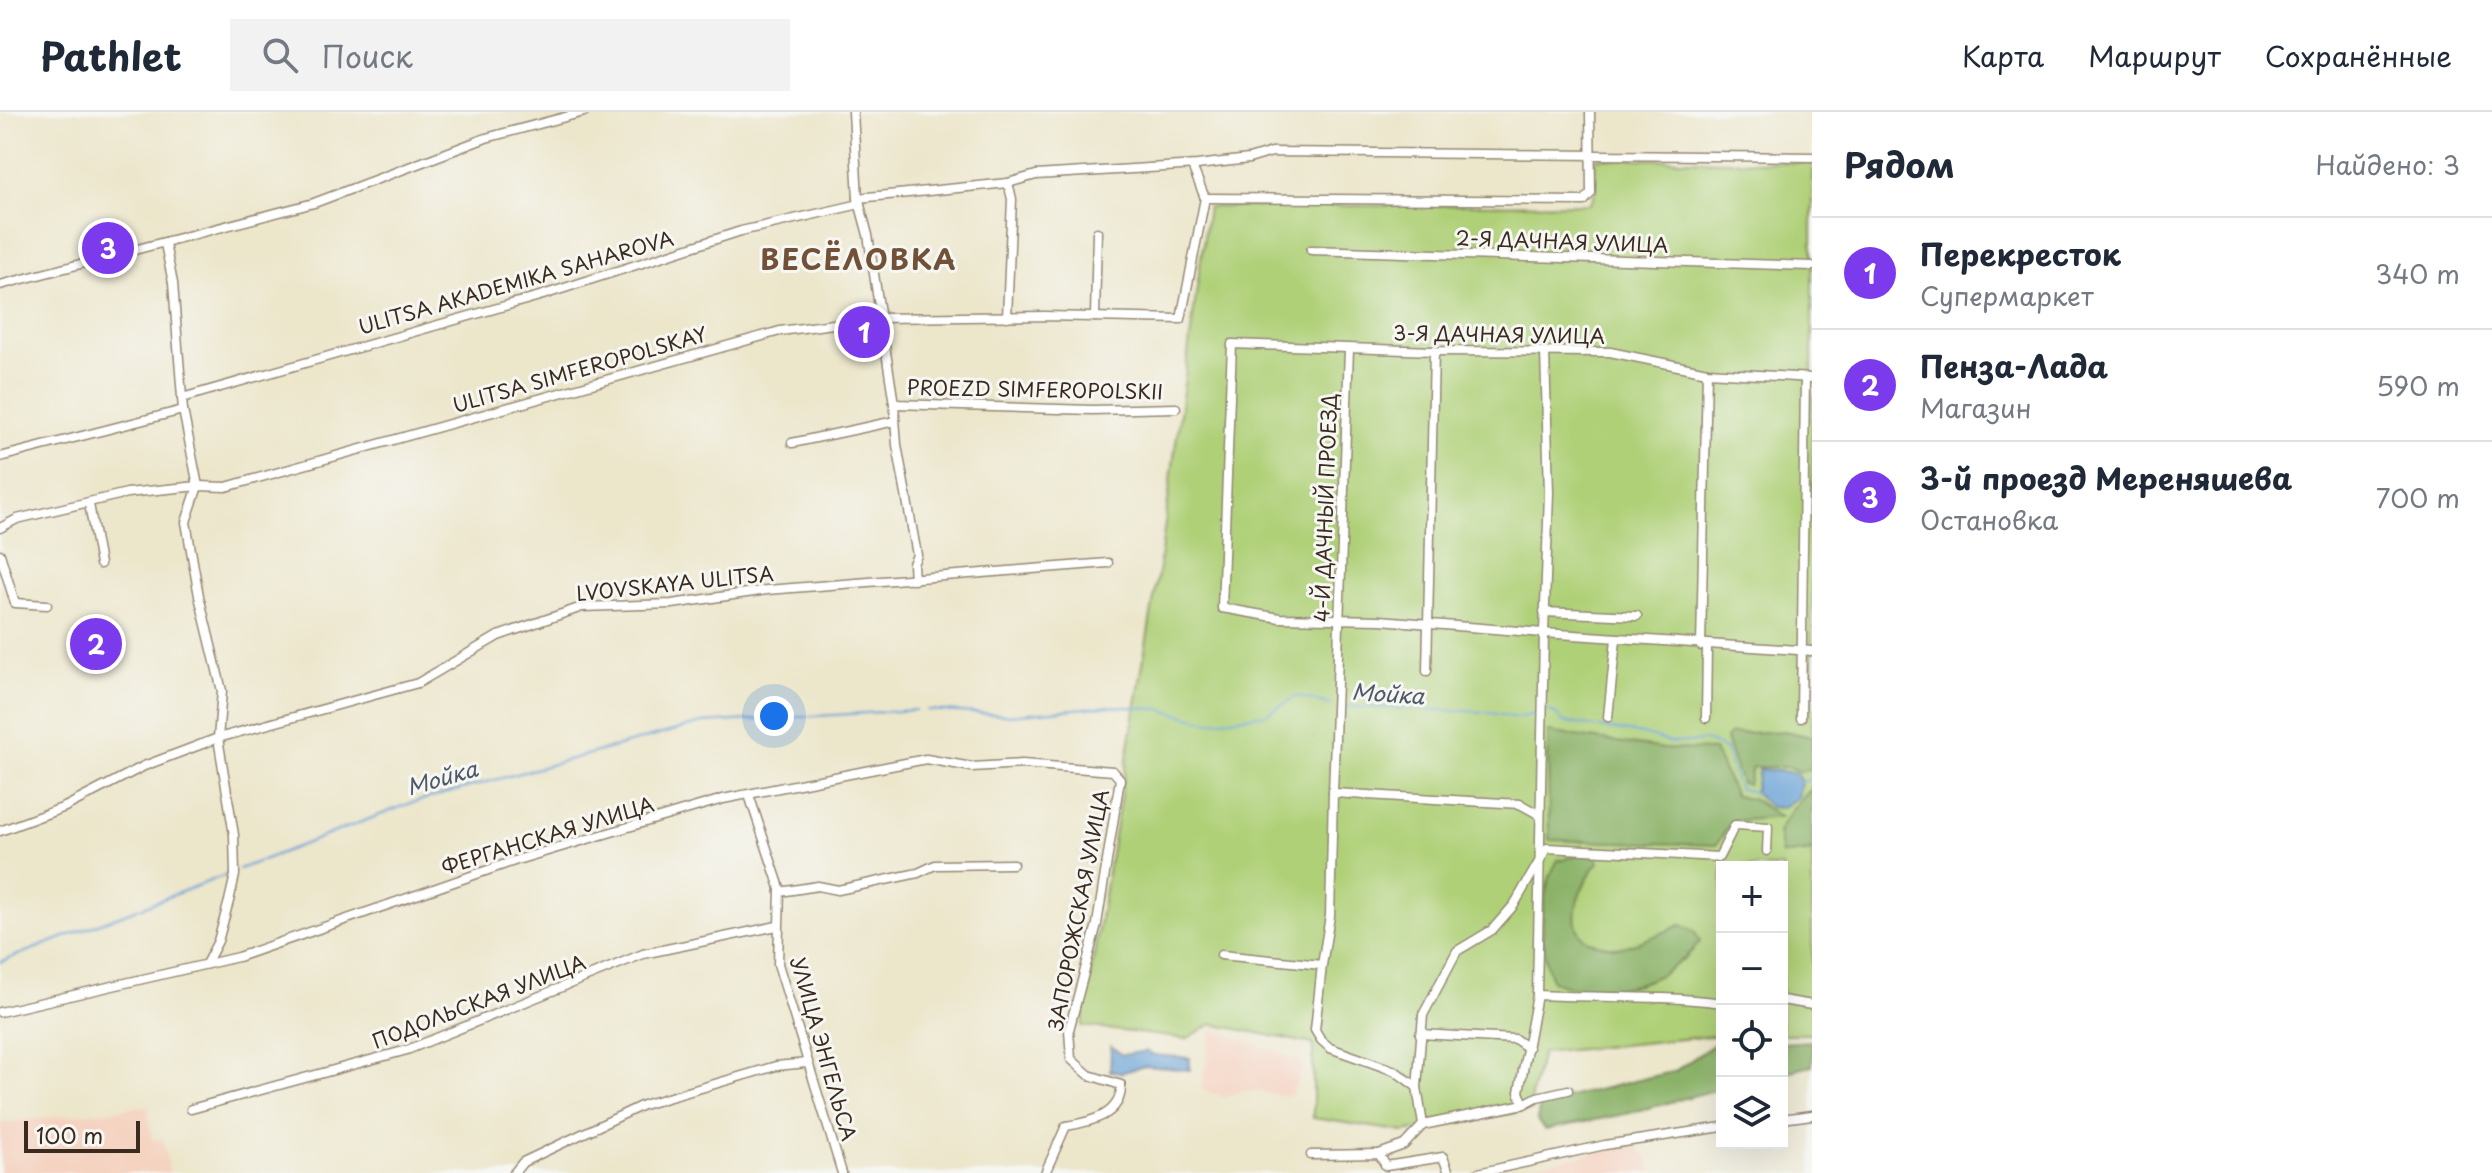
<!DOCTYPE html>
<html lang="ru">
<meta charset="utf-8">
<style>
:root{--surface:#fff;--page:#f2f2f3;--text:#1f2937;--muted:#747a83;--line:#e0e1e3;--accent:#7c3aed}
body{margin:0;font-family:"Playpen Sans",sans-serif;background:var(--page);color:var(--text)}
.controls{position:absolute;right:24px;bottom:24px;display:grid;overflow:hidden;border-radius:0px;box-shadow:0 8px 32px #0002}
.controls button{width:72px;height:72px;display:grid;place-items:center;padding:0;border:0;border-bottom:2px solid var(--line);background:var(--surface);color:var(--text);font:40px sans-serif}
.scale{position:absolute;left:24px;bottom:20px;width:116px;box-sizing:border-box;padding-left:8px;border:4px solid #3b2a1e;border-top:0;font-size:22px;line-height:28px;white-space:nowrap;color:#3b2a1e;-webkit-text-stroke:6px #f6f6f2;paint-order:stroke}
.you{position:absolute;left:774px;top:604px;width:28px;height:28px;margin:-20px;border:6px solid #fff;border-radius:50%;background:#1a73e8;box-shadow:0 0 0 12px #1a73e833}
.badge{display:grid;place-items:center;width:52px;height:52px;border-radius:50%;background:var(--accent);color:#fff;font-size:26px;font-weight:700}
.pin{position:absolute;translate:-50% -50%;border:4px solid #fff;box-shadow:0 2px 8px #0006}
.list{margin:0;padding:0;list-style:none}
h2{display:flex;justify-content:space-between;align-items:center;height:104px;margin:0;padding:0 32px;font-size:34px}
h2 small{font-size:26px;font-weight:400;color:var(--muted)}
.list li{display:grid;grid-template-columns:52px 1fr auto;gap:24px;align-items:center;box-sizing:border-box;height:112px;padding:0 32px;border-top:2px solid var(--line)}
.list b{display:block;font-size:30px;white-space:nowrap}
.list p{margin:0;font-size:26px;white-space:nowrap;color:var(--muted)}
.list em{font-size:26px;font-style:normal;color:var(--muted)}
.icon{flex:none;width:44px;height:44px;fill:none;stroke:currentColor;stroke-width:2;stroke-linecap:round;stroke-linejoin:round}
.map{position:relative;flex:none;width:1812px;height:1061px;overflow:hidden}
header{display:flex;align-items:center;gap:48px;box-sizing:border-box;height:112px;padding:0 40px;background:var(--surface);border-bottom:2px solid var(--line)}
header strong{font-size:38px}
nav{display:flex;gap:44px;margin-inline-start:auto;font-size:28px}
.search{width:560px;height:72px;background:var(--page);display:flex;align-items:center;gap:20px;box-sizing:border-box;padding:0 28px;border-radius:0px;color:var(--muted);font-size:30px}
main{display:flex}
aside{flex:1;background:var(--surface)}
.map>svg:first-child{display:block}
.built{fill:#f5d3c1}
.green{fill:#afd077;stroke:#757d4a;stroke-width:2}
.forest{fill:#8bb268;stroke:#636e43;stroke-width:2}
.water{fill:#67a0d6;stroke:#51657a;stroke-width:2}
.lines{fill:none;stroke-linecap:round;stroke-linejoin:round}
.stream{stroke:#67a0d6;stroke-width:2}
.minor-casing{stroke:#948874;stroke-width:11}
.minor{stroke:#fff;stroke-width:8}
.labels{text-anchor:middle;stroke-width:6;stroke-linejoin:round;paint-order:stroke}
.street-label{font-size:20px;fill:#3b2a1e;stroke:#f6f6f2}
.water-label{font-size:22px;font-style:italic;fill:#4d5968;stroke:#f6f6f2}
.district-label{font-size:28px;font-weight:bold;letter-spacing:2px;fill:#715239;stroke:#f6f6f2}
</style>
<header>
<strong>Pathlet</strong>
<div class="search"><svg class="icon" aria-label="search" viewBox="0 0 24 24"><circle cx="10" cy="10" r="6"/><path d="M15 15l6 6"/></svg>Поиск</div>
<nav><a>Карта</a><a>Маршрут</a><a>Сохранённые</a></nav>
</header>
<main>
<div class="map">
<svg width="1812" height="1061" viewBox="0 0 1812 1061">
<rect width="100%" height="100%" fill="#f6f6f2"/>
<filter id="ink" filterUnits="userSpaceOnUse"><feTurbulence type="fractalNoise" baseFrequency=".0125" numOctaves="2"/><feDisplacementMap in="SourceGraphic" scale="16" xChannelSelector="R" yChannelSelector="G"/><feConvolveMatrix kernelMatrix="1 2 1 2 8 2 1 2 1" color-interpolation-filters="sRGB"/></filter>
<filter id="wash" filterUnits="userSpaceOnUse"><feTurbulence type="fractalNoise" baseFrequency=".006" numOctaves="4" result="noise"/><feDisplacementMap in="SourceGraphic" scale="32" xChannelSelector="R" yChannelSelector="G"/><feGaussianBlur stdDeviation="1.8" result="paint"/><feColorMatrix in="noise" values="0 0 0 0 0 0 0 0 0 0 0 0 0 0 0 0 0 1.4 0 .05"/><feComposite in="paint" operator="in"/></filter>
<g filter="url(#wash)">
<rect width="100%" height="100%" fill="#ece6cb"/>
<!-- built -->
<g class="built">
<path d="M1212 917 1305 951 1291 984 1243 978 1225 986 1201 977Z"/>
<path d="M148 994 152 1028 163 1027 170 1061H0V1011Z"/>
<path d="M1633 1033 1648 1045 1652 1061H1516L1515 1057Z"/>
</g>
<!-- green -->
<path class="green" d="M1595 46 1812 51V922H1782V755H1722V923L1542 941 1531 983 1532 998 1404 1020 1313 1006V932L1212 912 1186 927 1082 914 1159 456 1208 95 1590 92 1595 81Z"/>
<!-- forest -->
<g class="forest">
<path d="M1785 619 1812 625V656L1800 660 1790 655H1752L1748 673 1741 671 1726 627 1729 622Z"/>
<path d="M1548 620 1665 637 1714 638 1735 684 1754 688 1780 705 1732 709 1716 733 1549 728Z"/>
<path d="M1812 676V739L1782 743 1778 720 1792 697Z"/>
<path d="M1588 742 1596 744 1599 750C1579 772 1556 828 1603 833 1609 834 1617 836 1622 835 1641 831 1664 820 1681 813L1694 819 1700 830C1662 875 1606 888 1552 869 1539 834 1538 781 1558 748Z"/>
<path d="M1722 927V976L1630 1001 1545 1018 1537 1009 1540 992 1675 959Z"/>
<path d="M1812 929V954L1782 961V931Z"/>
</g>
<!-- water -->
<g class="water">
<path d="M1759 657 1796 661 1801 670 1798 685 1781 696 1770 695 1754 681Z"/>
<path d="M1111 934 1122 943 1146 939 1153 943 1190 946V958L1145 954 1120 961 1110 959Z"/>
</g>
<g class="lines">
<!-- stream -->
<g class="stream">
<path d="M1339 594 1486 600 1517 606 1539 601"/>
<path d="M927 598 1008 603 1108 594 1159 597 1208 610 1266 602 1297 584 1332 593"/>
<path d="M1545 600 1552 599 1564 610 1642 622 1673 631 1706 629 1726 637 1738 676 1757 681"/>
<path d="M1801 670 1809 668 1812 660"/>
<path d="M239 757 411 691 702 611 915 598"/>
<path d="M0 850 233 760"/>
</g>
</g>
</g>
<g filter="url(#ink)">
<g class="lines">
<!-- minor casing -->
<g class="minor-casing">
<g id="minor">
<path d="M853 0 858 86 868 123 894 292 897 333 917 443 913 452 914 468"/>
<path d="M858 86 1008 71 1036 63 1197 53 1249 47 1272 40 1812 45"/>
<path d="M1205 86 1584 89 1591 81 1590 0"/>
<path d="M165 132 173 171 183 298 198 374 186 410 199 484 222 579 218 626 234 723 235 763 229 789 218 829 206 852"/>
<path d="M1311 138 1812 154"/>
<path d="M0 173 314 91 486 26 584 0"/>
<path d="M1007 205 1012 87 1008 71"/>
<path d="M1095 205 1097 120"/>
<path d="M1545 240 1549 381 1544 521 1812 539"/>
<path d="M182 286 543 183 741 119 860 92"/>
<path d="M894 292 1092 298 1176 296"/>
<path d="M792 331 895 309"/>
<path d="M0 345 183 298"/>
<path d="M89 392 100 452"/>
<path d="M0 416 17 407 127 381 198 374 226 375 780 219 879 206 1045 204 1181 207 1205 86 1192 54"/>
<path d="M0 442 15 491 47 493"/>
<path d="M1544 500 1637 504"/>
<path d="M1701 534 1707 260"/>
<path d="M1427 559 1434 239"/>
<path d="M1608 605 1616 527"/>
<path d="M1706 606 1707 535"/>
<path d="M1801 606 1805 266"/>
<path d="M1333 681 1349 237"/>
<path d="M749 683 780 776 778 852 842 1061"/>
<path d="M0 719 65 695 144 654 218 626 418 571 498 524 582 495 672 492 767 478 1108 451"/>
<path d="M780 780 818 774 838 778 918 761 935 753 1013 752"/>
<path d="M1221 843 1322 853 1315 918 1321 928 1330 936 1395 959 1417 975"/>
<path d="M1322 853 1330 804 1333 681 1520 692 1538 702"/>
<path d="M1537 883C1599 886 1661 883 1722 891"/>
<path d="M1782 888 1812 893"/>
<path d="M0 900 238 845 517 748 723 687 926 647 972 655 1022 652 1113 659 1120 667 1097 812 1069 918 1071 947 1089 963 1121 973C1122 1003 1091 1010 1066 1014L1045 1061"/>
<path d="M1420 922 1515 927 1528 936"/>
<path d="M1524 992 1519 980 1537 883 1544 521 1380 508 1280 506 1222 496 1232 232 1434 239 1610 240 1707 260 1812 266"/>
<path d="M191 997 407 938 643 842 777 814"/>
<path d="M1782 1007 1812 1003"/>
<path d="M1423 1013 1417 975 1423 903 1457 839 1492 818 1514 793 1547 736 1719 745 1735 713 1768 715 1767 739"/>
<path d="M1379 1042 1404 1033 1423 1013 1524 992 1537 985 1568 978"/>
<path d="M1311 1043 1379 1042 1386 1054 1443 1045 1449 1061"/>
<path d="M514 1061 523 1050 643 993 776 954 807 951"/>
<path d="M1478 1061 1605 1033 1722 1015"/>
</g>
</g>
<!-- minor -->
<use href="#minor" class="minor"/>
</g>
</g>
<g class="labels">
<!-- street labels -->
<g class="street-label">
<text transform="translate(1562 130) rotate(2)" y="7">2-Я ДАЧНАЯ УЛИЦА</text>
<text transform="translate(516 171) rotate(-16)" y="7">ULITSA AKADEMIKA SAHAROVA</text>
<text transform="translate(1499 223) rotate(1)" y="7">3-Я ДАЧНАЯ УЛИЦА</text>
<text transform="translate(580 258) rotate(-16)" y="7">ULITSA SIMFEROPOLSKAY</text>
<text transform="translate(1035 278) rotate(1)" y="7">PROEZD SIMFEROPOLSKII</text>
<text transform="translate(1326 396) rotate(-88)" y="7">4-Й ДАЧНЫЙ ПРОЕЗД</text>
<text transform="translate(675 472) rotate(-6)" y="7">LVOVSKAYA ULITSA</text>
<text transform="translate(548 724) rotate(-17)" y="7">ФЕРГАНСКАЯ УЛИЦА</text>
<text transform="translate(1079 798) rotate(-79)" y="7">ЗАПОРОЖСКАЯ УЛИЦА</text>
<text transform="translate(479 890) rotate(-21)" y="7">ПОДОЛЬСКАЯ УЛИЦА</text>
<text transform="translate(823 937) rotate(74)" y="7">УЛИЦА ЭНГЕЛЬСА</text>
</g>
<!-- water labels -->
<g class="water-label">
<text transform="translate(1388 582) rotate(4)" y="8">Мойка</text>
<text transform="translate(442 666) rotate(-16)" y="8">Мойка</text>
</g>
<!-- district labels -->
<g class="district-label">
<text x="859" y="158">ВЕСЁЛОВКА</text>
</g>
</g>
</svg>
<div class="controls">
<button>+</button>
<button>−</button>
<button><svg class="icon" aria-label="locate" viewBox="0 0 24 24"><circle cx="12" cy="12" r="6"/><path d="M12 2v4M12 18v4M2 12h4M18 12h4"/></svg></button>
<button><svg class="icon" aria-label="layers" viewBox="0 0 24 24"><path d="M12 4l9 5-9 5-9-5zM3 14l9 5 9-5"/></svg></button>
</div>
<div class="scale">100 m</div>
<div class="you"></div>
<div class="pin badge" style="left:864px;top:220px">1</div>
<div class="pin badge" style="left:96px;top:532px">2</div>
<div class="pin badge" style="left:108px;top:136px">3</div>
</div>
<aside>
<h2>Рядом<small>Найдено: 3</small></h2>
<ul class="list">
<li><span class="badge">1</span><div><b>Перекресток</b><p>Супермаркет</p></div><em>340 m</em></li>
<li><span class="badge">2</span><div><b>Пенза-Лада</b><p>Магазин</p></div><em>590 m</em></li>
<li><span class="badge">3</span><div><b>3-й проезд Мереняшева</b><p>Остановка</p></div><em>700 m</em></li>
</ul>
</aside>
</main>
